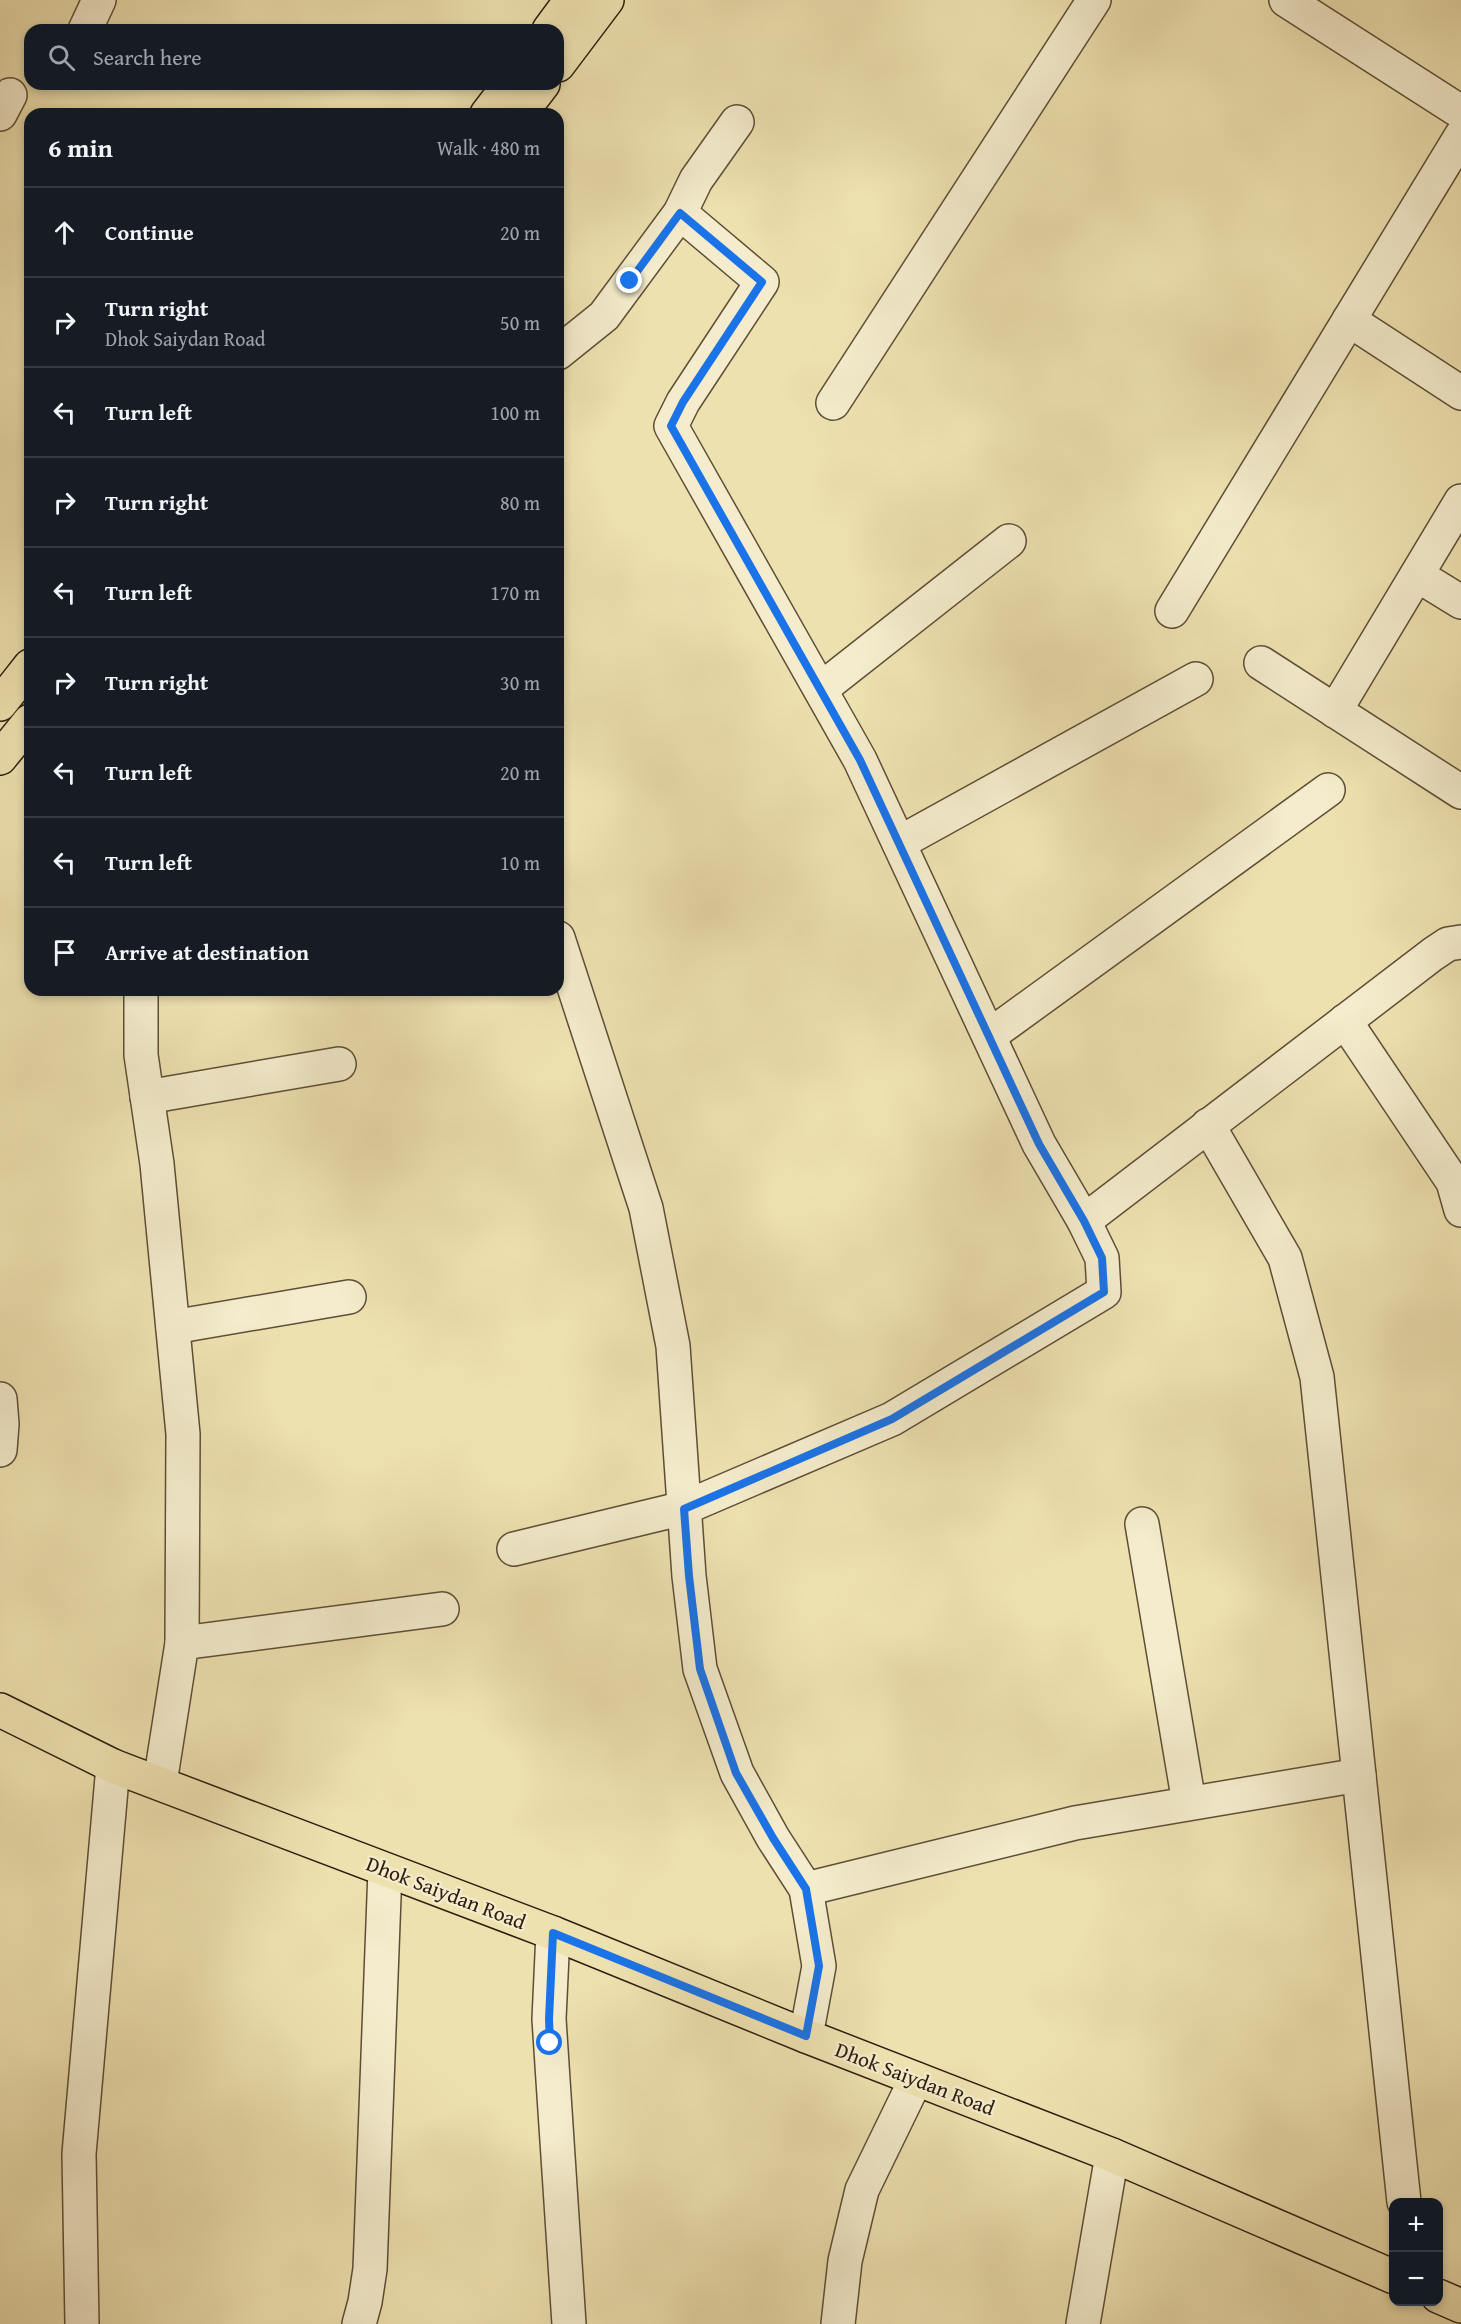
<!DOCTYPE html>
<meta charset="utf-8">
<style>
:root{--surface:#171b24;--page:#20242c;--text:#f1f3f6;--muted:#9ea1a6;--line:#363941}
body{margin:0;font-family:"Gentium Book Plus",serif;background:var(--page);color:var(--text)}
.controls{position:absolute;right:18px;bottom:18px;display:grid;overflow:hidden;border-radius:12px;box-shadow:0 3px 9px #0003}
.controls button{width:54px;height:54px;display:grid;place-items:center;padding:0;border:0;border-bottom:2px solid var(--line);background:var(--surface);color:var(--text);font:30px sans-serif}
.stop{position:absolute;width:18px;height:18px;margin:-14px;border:4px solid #1a73e8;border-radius:50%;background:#fff}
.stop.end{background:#1a73e8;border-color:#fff;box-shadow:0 2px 6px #0008}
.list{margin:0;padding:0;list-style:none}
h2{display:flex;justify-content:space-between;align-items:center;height:78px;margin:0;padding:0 24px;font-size:26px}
h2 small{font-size:20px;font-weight:400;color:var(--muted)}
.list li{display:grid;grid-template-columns:39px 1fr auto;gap:18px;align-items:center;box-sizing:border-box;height:90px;padding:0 24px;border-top:2px solid var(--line)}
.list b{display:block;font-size:22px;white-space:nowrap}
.list p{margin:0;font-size:20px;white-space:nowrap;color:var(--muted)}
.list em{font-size:20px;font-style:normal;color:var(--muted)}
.icon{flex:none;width:33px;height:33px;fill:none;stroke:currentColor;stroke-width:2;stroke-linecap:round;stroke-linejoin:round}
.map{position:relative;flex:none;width:1461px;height:2324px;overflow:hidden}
.search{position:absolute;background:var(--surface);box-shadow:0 3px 9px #0003;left:24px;top:24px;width:540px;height:66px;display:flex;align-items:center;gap:15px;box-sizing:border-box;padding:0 21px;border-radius:18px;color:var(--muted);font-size:22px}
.panel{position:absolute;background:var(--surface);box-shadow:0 3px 9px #0003;left:24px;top:108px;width:540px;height:888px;border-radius:18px}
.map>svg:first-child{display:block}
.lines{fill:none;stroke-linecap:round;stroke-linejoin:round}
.minor-casing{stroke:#5d4e37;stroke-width:36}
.major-casing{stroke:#2d1d0f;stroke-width:36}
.minor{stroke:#f4eccc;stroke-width:33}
.major{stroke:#eee1b0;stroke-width:33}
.route{stroke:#1a73e8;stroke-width:8}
.labels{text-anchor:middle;stroke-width:4.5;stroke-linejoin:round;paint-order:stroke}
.street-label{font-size:21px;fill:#2d1d0f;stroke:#f4eccc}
</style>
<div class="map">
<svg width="1461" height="2324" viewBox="0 0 1461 2324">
<rect width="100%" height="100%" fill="#eee1b0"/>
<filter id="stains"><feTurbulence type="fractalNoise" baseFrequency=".00333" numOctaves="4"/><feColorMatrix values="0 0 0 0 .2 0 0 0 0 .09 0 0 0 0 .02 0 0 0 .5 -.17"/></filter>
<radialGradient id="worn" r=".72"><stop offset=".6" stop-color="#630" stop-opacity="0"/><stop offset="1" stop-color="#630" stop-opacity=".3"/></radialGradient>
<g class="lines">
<!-- minor casing -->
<g class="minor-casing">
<g id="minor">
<path d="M1286 0 1461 112"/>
<path d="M85 30 99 0"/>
<path d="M0 114 10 95"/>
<path d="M1349 320 1461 393"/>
<path d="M558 353 604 316 680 213 696 180 737 122"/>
<path d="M833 403 1094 0"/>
<path d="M1417 575 1461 602"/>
<path d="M1172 611 1461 136"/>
<path d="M1261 663 1461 792"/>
<path d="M821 689 1009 541"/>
<path d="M1335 711 1461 501"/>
<path d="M899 843 1196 679"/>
<path d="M558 938 646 1208 673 1346 689 1576 700 1669 737 1773 773 1838 806 1889 819 1966 806 2036"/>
<path d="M141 990V1055L157 1164 183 1434 182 1643 160 1783"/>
<path d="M1345 1021 1453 1182 1461 1210"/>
<path d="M989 1036 1328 790"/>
<path d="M147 1097 339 1064"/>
<path d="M1208 1125 1285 1258 1317 1377 1404 2202"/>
<path d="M1084 1221 1433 954 1448 944 1461 942"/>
<path d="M173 1327 349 1297"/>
<path d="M0 1399 2 1424 0 1450"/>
<path d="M1142 1524 1189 1803"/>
<path d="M514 1549 684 1508 892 1419 1104 1292 1102 1258 1084 1221 1039 1144 860 760 671 426 683 402 762 282 680 213"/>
<path d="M182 1643 442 1609"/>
<path d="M806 1889 1075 1823 1359 1775"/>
<path d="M553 1933 549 2019 569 2324"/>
<path d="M82 2324 79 2154 113 1766"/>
<path d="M359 2324 365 2302 370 2269 385 1870"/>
<path d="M838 2324 845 2261 862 2190 916 2079"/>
<path d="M1083 2324 1112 2155"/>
</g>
</g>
<!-- major casing -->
<g class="major-casing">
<g id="major">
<path d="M549 30 571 0"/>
<path d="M558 65 607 0"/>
<path d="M487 114 510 84"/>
<path d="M520 114 543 84"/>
<path d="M0 704 30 666"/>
<path d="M0 758 30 721"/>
<path d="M0 1710 113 1766 553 1933 806 2036 1112 2155 1394 2277"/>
<path d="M1438 2296 1461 2306"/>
</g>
</g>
<!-- minor -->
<use href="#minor" class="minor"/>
<!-- major -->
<use href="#major" class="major"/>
</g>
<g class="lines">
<!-- route -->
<path class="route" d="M550 2043 549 2019 553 1933 806 2036 819 1966 806 1889 773 1838 736 1773 700 1669 689 1576 684 1509 892 1419 1104 1292 1102 1258 1084 1221 1039 1144 860 760 671 426 683 402 762 282 680 213 630 281"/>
</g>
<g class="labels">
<!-- street labels -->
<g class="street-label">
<text transform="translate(446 1893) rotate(21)" y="7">Dhok Saiydan Road</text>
<text transform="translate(915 2079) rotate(21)" y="7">Dhok Saiydan Road</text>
</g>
</g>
<rect width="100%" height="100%" filter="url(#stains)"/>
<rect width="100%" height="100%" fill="url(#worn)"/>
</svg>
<div class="controls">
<button>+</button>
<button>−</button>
</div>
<div class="stop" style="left:550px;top:2043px"></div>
<div class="stop end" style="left:630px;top:281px"></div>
<div class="search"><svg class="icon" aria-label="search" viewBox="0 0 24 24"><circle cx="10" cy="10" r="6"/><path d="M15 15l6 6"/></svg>Search here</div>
<section class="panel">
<h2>6 min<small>Walk · 480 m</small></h2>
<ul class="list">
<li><svg class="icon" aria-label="ahead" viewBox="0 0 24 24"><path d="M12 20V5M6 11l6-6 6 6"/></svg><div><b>Continue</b></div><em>20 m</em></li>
<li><svg class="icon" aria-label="right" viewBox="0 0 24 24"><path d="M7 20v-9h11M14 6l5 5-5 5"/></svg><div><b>Turn right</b><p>Dhok Saiydan Road</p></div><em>50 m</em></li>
<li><svg class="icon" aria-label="left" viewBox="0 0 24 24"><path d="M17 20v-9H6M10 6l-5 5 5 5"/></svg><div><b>Turn left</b></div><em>100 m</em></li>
<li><svg class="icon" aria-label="right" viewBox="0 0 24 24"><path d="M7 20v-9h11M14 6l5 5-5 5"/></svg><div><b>Turn right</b></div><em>80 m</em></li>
<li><svg class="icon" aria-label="left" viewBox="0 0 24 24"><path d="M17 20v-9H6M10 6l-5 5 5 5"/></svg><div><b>Turn left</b></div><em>170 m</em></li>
<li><svg class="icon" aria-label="right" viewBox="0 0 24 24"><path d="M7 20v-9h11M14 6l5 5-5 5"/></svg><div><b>Turn right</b></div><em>30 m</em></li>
<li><svg class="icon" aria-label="left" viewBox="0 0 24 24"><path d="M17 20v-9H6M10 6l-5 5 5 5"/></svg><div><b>Turn left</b></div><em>20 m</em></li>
<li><svg class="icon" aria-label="left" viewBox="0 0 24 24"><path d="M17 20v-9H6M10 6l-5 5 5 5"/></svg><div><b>Turn left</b></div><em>10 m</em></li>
<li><svg class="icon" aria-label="arrive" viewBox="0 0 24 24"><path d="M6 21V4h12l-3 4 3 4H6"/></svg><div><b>Arrive at destination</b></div></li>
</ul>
</section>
</div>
